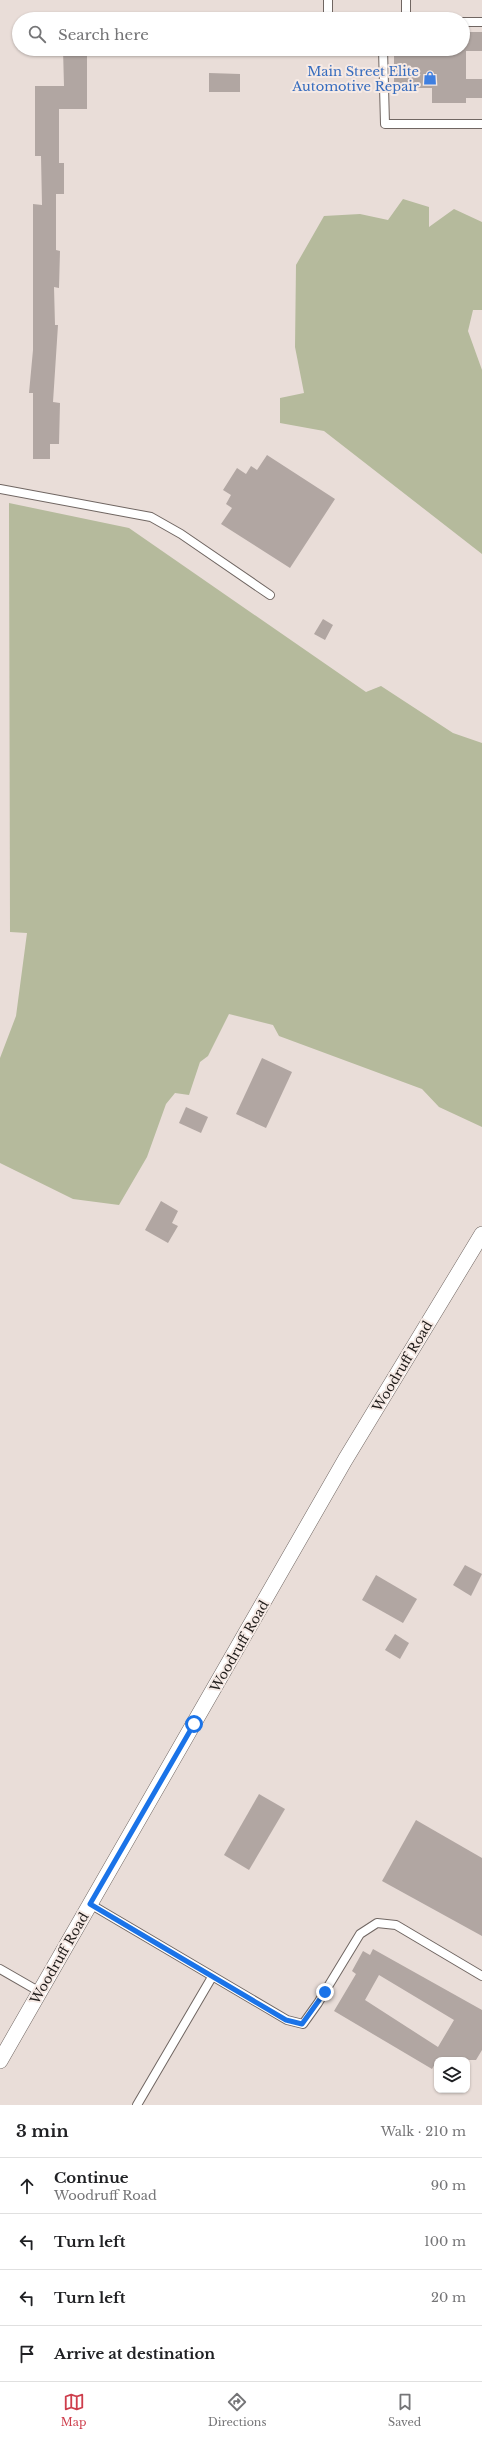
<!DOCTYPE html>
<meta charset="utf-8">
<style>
:root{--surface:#fff;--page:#f2f2f2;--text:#202124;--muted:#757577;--line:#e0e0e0;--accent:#ce3e4c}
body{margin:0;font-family:"Libre Baskerville",serif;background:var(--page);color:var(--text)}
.controls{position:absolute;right:12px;bottom:12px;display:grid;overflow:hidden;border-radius:8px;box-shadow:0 1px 3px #0004}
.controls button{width:36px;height:36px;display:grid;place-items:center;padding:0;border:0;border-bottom:1px solid var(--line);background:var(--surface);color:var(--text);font:20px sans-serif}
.stop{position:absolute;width:12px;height:12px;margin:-9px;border:3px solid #1a73e8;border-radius:50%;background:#fff}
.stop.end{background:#1a73e8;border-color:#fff;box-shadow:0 1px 4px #0008}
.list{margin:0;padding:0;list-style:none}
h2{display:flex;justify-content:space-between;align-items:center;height:52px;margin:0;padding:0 16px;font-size:17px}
h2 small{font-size:13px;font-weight:400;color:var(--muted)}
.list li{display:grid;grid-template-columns:26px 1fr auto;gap:12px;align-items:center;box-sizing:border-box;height:56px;padding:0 16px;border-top:1px solid var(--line)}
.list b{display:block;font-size:15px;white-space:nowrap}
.list p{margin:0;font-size:13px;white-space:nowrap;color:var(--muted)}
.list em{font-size:13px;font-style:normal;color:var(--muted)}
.icon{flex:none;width:22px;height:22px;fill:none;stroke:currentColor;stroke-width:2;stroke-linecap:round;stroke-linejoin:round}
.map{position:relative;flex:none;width:482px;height:2105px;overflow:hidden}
.search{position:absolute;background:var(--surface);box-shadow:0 1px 3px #0004;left:12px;right:12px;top:12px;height:44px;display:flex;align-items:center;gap:10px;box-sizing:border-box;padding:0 14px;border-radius:22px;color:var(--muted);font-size:15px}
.sheet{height:276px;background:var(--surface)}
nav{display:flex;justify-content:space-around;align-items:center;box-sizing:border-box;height:56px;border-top:1px solid var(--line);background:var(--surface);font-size:11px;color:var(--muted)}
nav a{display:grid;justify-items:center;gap:2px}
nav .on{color:var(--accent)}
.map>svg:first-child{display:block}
.green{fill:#b5ba9c}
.building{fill:#b1a6a2;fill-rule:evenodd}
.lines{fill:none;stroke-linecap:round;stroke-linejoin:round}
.service-casing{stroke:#706662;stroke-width:10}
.minor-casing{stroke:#706662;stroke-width:16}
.service{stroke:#fff;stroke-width:8}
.minor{stroke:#fff;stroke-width:15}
.route{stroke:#1a73e8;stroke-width:5}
.labels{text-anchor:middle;stroke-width:4;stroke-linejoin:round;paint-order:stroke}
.shop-label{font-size:13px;fill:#366cbe;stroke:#f6eae5;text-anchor:end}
.street-label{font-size:13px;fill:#201c1a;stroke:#f6eae5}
</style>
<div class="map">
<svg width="482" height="2105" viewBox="0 0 482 2105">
<rect width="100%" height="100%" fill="#e9ddd8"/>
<!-- green -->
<g class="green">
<path d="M403 199 429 207V227L454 209 482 222V310H473L468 331 482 370V554L324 431 280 423V398L304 393 295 347 296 265 324 216 360 214 388 220Z"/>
<path d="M9 503 129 528 366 692 381 686 453 733 482 743V1127L439 1107 422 1089 279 1036 273 1025 229 1014 208 1056 200 1062 189 1095 175 1093 166 1104 147 1157 119 1205 73 1199 0 1163V1058L16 1016 27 933 10 932Z"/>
</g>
<!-- building -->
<g class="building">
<path d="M463 32H482V51H466V79H482V98H466V103H432V88H394V50L463 49Z"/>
<path d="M63 49H87V109H59V163H64V194H56V250L60 251 59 288 54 287 55 325H58L53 402 60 403 59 444H50V459H33V393H29L33 350V204L42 205 41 156H35V86H64Z"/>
<path d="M209 73 240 74V92H209Z"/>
<path d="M267 455 335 499 290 568 221 524 232 508 226 504 231 495 223 490 237 468 246 474 251 466 257 470Z"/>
<path d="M323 619 333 625 325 640 314 634Z"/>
<path d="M262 1058 292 1072 266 1128 236 1114Z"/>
<path d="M186 1107 208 1117 201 1133 179 1123Z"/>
<path d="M161 1201 178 1211 172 1223 178 1226 168 1243 145 1230Z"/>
<path d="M465 1565 482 1574 471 1596 453 1585Z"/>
<path d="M376 1575 417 1599 403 1623 362 1600Z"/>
<path d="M395 1634 409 1643 400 1659 385 1650Z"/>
<path d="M259 1794 285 1809 249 1870 224 1855Z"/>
<path d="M416 1820 482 1858V1936L382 1881Z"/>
<path d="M373 1949 482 2010V2050L476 2060H437L432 2069 334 2011 356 1974 352 1971 363 1951 370 1955ZM379 1975 454 2020 438 2047 365 2000Z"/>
</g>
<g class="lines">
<!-- service casing -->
<g class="service-casing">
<g id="service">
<path d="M328 0V19"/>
<path d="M406 0V19"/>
<path d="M463 22H482"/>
<path d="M383 49 385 124H482"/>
<path d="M0 489 151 517 181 534 270 595"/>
<path d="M90 1904 287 2020 303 2024 318 2003 360 1934 377 1923 396 1925 482 1976"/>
<path d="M0 1969 40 1992"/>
<path d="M137 2105 212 1977"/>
</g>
</g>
<!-- minor casing -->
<g class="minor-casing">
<path id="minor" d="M0 2061 345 1460 482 1234"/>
</g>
<!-- service -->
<use href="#service" class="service"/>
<!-- minor -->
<use href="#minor" class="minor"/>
</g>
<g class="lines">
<!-- route -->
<path class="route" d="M194 1724 90 1904 286 2020 302 2024 325 1992"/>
</g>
<!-- icons -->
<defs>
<g id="shop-bare" transform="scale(1.08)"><path d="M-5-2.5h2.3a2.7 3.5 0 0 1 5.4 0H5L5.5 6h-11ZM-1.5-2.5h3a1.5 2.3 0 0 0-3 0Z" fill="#3f7fe0" stroke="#f6eae5" stroke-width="2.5" paint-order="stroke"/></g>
</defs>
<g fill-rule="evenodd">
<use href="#shop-bare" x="430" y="78"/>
</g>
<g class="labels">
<!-- shop labels -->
<g class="shop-label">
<text x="419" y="76">Main Street Elite<tspan x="419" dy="15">Automotive Repair</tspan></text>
</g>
<!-- street labels -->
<g class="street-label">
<text transform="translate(402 1366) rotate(-59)" y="5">Woodruff Road</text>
<text transform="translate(239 1646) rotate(-60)" y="5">Woodruff Road</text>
<text transform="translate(59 1958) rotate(-60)" y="5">Woodruff Road</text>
</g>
</g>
</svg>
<div class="controls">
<button><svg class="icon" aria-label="layers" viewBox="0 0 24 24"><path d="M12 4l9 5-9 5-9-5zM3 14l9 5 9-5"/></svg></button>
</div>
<div class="stop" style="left:194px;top:1724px"></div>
<div class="stop end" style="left:325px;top:1992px"></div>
<div class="search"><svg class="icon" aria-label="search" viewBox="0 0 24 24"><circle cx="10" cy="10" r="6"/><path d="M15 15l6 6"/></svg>Search here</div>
</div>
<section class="sheet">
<h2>3 min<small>Walk · 210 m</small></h2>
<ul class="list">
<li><svg class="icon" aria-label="ahead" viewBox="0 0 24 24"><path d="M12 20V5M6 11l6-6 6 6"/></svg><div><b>Continue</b><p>Woodruff Road</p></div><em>90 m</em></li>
<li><svg class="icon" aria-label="left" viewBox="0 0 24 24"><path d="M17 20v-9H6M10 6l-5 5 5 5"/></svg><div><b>Turn left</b></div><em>100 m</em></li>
<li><svg class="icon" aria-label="left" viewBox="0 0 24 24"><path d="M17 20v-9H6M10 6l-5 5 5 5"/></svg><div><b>Turn left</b></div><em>20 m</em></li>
<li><svg class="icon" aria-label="arrive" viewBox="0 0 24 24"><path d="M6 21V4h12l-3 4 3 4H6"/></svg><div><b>Arrive at destination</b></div></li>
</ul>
</section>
<nav>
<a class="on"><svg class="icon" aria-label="map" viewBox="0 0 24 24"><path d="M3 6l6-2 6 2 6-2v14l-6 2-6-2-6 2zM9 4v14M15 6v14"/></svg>Map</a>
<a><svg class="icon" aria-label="directions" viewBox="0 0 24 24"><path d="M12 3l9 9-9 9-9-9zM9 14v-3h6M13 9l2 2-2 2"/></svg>Directions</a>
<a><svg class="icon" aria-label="saved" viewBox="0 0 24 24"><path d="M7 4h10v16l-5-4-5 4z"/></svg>Saved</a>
</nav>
